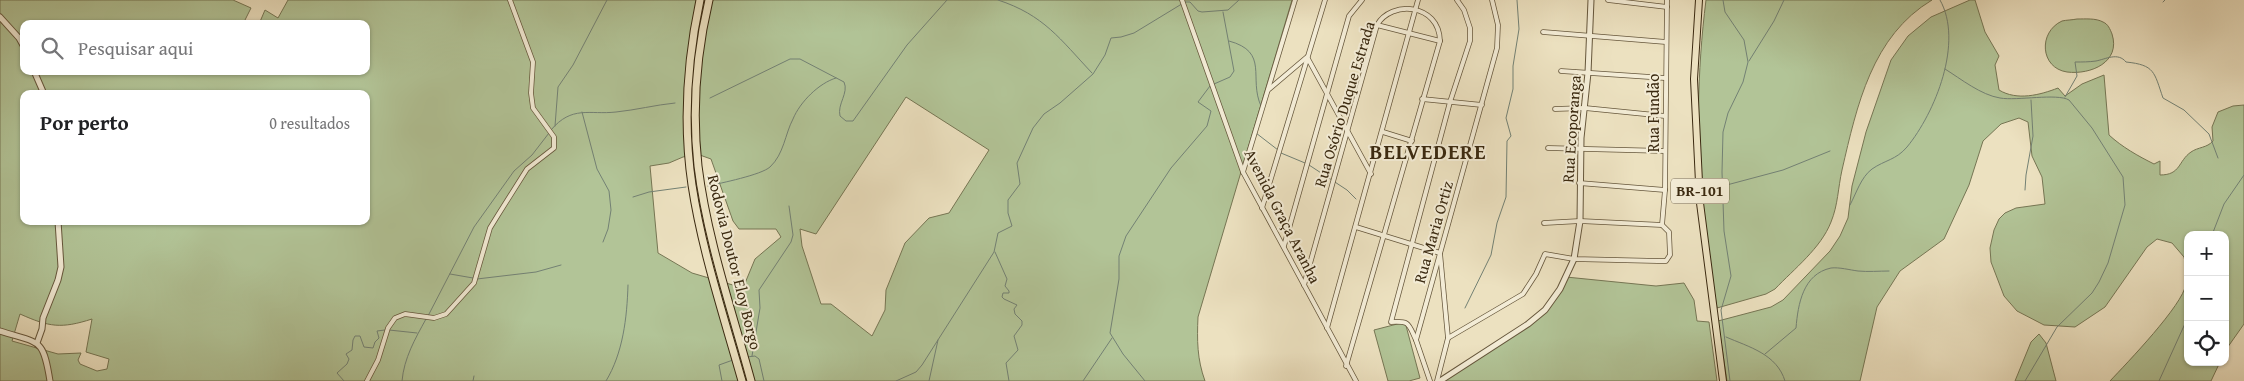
<!DOCTYPE html>
<html lang="pt">
<meta charset="utf-8">
<style>
:root{--surface:#fff;--page:#f6f6f6;--text:#202124;--muted:#757577;--line:#e0e0e0}
body{margin:0;font-family:"Gentium Book Plus",serif;background:var(--page);color:var(--text)}
.controls{position:absolute;right:15px;bottom:15px;display:grid;overflow:hidden;border-radius:10px;box-shadow:0 1px 4px #0004}
.controls button{width:45px;height:45px;display:grid;place-items:center;padding:0;border:0;border-bottom:1px solid var(--line);background:var(--surface);color:var(--text);font:25px sans-serif}
.list{margin:0;padding:0;list-style:none}
h2{display:flex;justify-content:space-between;align-items:center;height:65px;margin:0;padding:0 20px;font-size:21px}
h2 small{font-size:16px;font-weight:400;color:var(--muted)}
.icon{flex:none;width:28px;height:28px;fill:none;stroke:currentColor;stroke-width:2;stroke-linecap:round;stroke-linejoin:round}
.map{position:relative;flex:none;width:2244px;height:381px;overflow:hidden}
.search{position:absolute;background:var(--surface);box-shadow:0 1px 4px #0004;left:20px;top:20px;width:350px;height:55px;display:flex;align-items:center;gap:12px;box-sizing:border-box;padding:0 18px;border-radius:10px;color:var(--muted);font-size:19px}
.panel{position:absolute;background:var(--surface);box-shadow:0 1px 4px #0004;left:20px;top:90px;width:350px;height:135px;border-radius:10px}
.map>svg:first-child{display:block}
.green{fill:#b2c497;stroke:#767654;fill-rule:evenodd}
.lines{fill:none;stroke-linecap:round;stroke-linejoin:round}
.stream{stroke:#738174;stroke-width:1}
.minor-casing{stroke:#66573c;stroke-width:5.5}
.tertiary-casing{stroke:#66573c;stroke-width:7}
.primary-casing{stroke:#3a2910;stroke-width:8}
.motorway-casing{stroke:#3a2910;stroke-width:9}
.minor{stroke:#f3ecd6;stroke-width:4}
.tertiary{stroke:#f3ecd6;stroke-width:5}
.primary{stroke:#ece1c0;stroke-width:6}
.motorway{stroke:#ece1c0;stroke-width:7}
.labels{text-anchor:middle;stroke-width:4;stroke-linejoin:round;paint-order:stroke}
.shield{fill:#f3ecd6;stroke:#72644b;stroke-width:1}
.shield-label{font-size:15px;font-weight:bold;fill:#3a2910}
.street-label{font-size:16px;fill:#3a2910;stroke:#f3ecd6}
.district-label{font-size:21px;font-weight:bold;letter-spacing:1px;fill:#3a2910;stroke:#f3ecd6}
</style>
<div class="map">
<svg width="2244" height="381" viewBox="0 0 2244 381">
<rect width="100%" height="100%" fill="#ece1c0"/>
<filter id="stains"><feTurbulence type="fractalNoise" baseFrequency=".004" numOctaves="4"/><feColorMatrix values="0 0 0 0 .2 0 0 0 0 .09 0 0 0 0 .02 0 0 0 .5 -.17"/></filter>
<radialGradient id="worn" r=".72"><stop offset=".6" stop-color="#630" stop-opacity="0"/><stop offset="1" stop-color="#630" stop-opacity=".3"/></radialGradient>
<!-- green -->
<g class="green">
<path d="M0 0H233L251 8 243 24H24V71H366V24H259L265 10 278 18 288 0H1292L1198 317C1197 340 1197 359 1205 381H0ZM24 94H366V221H24ZM906 97 989 150 949 213 929 218 905 243 886 290 885 310 872 336 831 304H821L802 246 800 229 816 234ZM697 154 711 159 733 221 739 229H776L781 237 755 259 743 288 692 273 658 253 650 166 669 163 683 157ZM20 314C49 327 61 329 92 319L86 352 109 359 107 369 97 371 80 364 78 360 81 353 58 354 12 341Z"/>
<path d="M1706 0H1932C1872 36 1857 105 1842 170 1838 188 1838 205 1831 222 1821 248 1794 269 1775 289L1766 294 1717 308C1712 278 1706 248 1703 217 1696 146 1697 71 1706 0Z"/>
<path d="M1970 0H1975L1985 32 1999 56 1995 65 1999 90C2017 101 2040 95 2058 88L2065 96 2082 84 2104 75 2109 135C2122 147 2138 156 2154 164L2160 161V175C2181 175 2178 161 2191 152 2198 147 2207 148 2213 141L2212 127 2218 112 2233 106 2244 105V324L2225 351V235H2188V362H2220L2211 381H2110C2127 363 2183 305 2186 284 2187 275 2186 265 2184 257L2172 243 2157 239 2147 247 2105 307 2075 327 2044 325 2017 311 2004 296 1991 262 1990 248 1994 230 1999 219 2005 213 2016 208 2045 204 2042 177 2032 156 2028 122 2019 118 2001 124 1983 141 1969 185 1944 239 1900 271 1877 307 1860 381H1727L1718 321 1771 307 1783 300 1830 251 1840 236 1848 218 1852 186 1866 132 1891 60 1908 36 1931 17Z"/>
<path d="M2077 19C2085 19 2096 18 2103 22 2108 24 2110 29 2112 34 2121 62 2091 75 2067 72 2040 68 2038 32 2062 21 2066 20 2072 20 2077 19Z"/>
<path d="M1566 277 1656 286 1684 283 1694 300 1697 321 1709 322 1717 381H1435L1458 370 1540 315Z"/>
<path d="M1405 322 1420 378 1409 381H1388L1374 330Z"/>
<path d="M2039 334 2046 343 2056 381H2015L2031 342Z"/>
</g>
<g class="lines">
<!-- stream -->
<g class="stream">
<path d="M998 0C1044 15 1060 39 1092 73"/>
<path d="M1723 0 1725 12 1744 40 1748 62 1743 82 1728 113 1723 132 1722 172 1724 231 1731 276 1721 310 1730 381"/>
<path d="M2163 2 2165 0"/>
<path d="M1229 41C1270 52 1248 78 1261 106"/>
<path d="M1749 61 1774 21 1784 0"/>
<path d="M1945 69C1961 79 1981 95 2000 98 2017 101 2057 93 2069 100L2092 128 2123 177 2125 205 2108 263 2099 282 2092 293 2057 327 2025 381"/>
<path d="M1214 84 1230 77 1234 71 1223 12"/>
<path d="M2065 97 2077 76 2075 62C2082 62 2089 62 2096 61 2106 59 2118 52 2126 62 2155 65 2154 72 2163 98L2184 110 2209 134 2218 158"/>
<path d="M710 98 790 59H800L844 82C849 93 837 104 840 116L846 121H853L907 45 947 0"/>
<path d="M582 112 597 169 609 191 611 210 608 229 603 242"/>
<path d="M555 126 558 87 573 65 607 0"/>
<path d="M551 130C572 105 589 115 616 112 636 110 655 105 675 103"/>
<path d="M1256 133 1278 150"/>
<path d="M1281 153 1305 163"/>
<path d="M1309 165 1347 190 1356 199"/>
<path d="M708 186C721 183 761 175 770 167 784 154 785 134 793 119 800 102 819 83 836 78"/>
<path d="M1723 186 1783 170 1830 151"/>
<path d="M2025 190 2026 175 2033 136 2031 100"/>
<path d="M633 197 649 192 686 187"/>
<path d="M1850 205C1856 194 1861 177 1872 169 1885 160 1896 160 1907 147 1935 113 1964 42 1940 0"/>
<path d="M2212 235 2224 204 2244 175"/>
<path d="M995 252 1007 279 1005 286 1009 291V293H1003L1002 297 1004 299 1017 305 1014 309 1015 314 1022 321V325L1014 336 1018 350 1006 363 1009 381"/>
<path d="M450 274 473 278"/>
<path d="M477 279 536 272 561 265"/>
<path d="M1465 308 1491 255 1497 223 1506 197 1507 141 1511 136 1506 118 1513 89V66L1519 29 1517 0"/>
<path d="M428 316 474 227 514 171 532 155 549 133"/>
<path d="M389 330 417 333"/>
<path d="M1726 337C1749 347 1777 354 1785 381"/>
<path d="M1765 354 1796 328C1798 304 1803 274 1831 268 1839 267 1850 270 1858 271 1868 272 1879 271 1889 271"/>
<path d="M752 356 760 308 759 290 791 242 793 235 789 206"/>
<path d="M747 357 755 356 759 359 764 381"/>
<path d="M344 381 337 373 347 364 349 359 346 354 352 350 353 340 355 336H360L364 347 373 348 375 342 379 338 377 331 385 330"/>
<path d="M402 381C404 358 415 339 426 319"/>
<path d="M473 381 474 376"/>
<path d="M606 381C623 353 627 318 628 285"/>
<path d="M722 381 719 365 733 360"/>
<path d="M896 381 916 372 922 365 994 252 998 233 1012 226 1008 213V200L1020 184 1017 163 1033 128 1044 114 1060 103 1093 74 1105 55 1111 38 1121 37 1134 33 1185 2H1190L1198 11 1202 12 1228 10 1239 0"/>
<path d="M929 381 938 340"/>
<path d="M1083 381 1112 338"/>
<path d="M1145 381 1123 354 1110 333 1119 279V256L1126 236 1171 168 1207 126 1211 111 1198 102 1210 86"/>
<path d="M2159 381 2188 317"/>
</g>
<!-- minor casing -->
<g class="minor-casing">
<g id="minor">
<path d="M1182 0 1243 172 1356 381"/>
<path d="M1608 0 1667 7"/>
<path d="M1377 25 1440 41"/>
<path d="M1543 32 1666 42"/>
<path d="M1561 71 1665 78"/>
<path d="M1268 90 1307 57 1371 174"/>
<path d="M1422 99 1482 105"/>
<path d="M1555 109 1585 108 1665 116"/>
<path d="M1383 132 1412 141"/>
<path d="M1548 148 1665 151"/>
<path d="M1243 172 1295 0"/>
<path d="M1579 183 1665 190"/>
<path d="M1262 208 1325 0"/>
<path d="M1662 225 1665 190 1667 0"/>
<path d="M1356 227 1440 253 1448 338 1437 381"/>
<path d="M1284 246 1349 16 1362 0"/>
<path d="M1304 285 1377 25C1391 0 1439 3 1440 41L1346 366"/>
<path d="M1327 328 1418 0"/>
<path d="M1448 338 1523 294 1536 274 1545 254 1574 259 1658 261H1666L1670 255 1669 232 1662 225 1580 221 1544 223"/>
<path d="M1416 340C1408 323 1410 321 1391 322L1450 102 1470 41V28L1464 10 1457 0"/>
<path d="M367 381 378 360 388 328 395 318 405 314 434 318 446 314 474 283 490 228 498 215 527 169 554 148V137L533 108 531 93 533 62 510 0"/>
<path d="M1430 381 1416 340 1497 48 1498 25 1492 0"/>
</g>
</g>
<!-- tertiary casing -->
<g class="tertiary-casing">
<g id="tertiary">
<path d="M0 17 19 38 24 47"/>
<path d="M34 71 44 94"/>
<path d="M0 331C40 344 43 337 50 381"/>
<path d="M37 343 42 329 43 318 58 280 61 267 58 221"/>
<path d="M1440 381 1528 324 1545 310 1560 289 1574 259 1580 221 1581 138 1588 73 1591 0"/>
</g>
</g>
<!-- primary casing -->
<g class="primary-casing">
<path id="primary" d="M1699 0 1694 79 1700 203 1723 381"/>
</g>
<!-- motorway casing -->
<g class="motorway-casing">
<g id="motorway">
<path d="M700 0C687 61 683 124 692 185 702 251 724 317 742 381"/>
<path d="M709 0C696 55 692 111 698 166 707 239 732 311 751 381"/>
</g>
</g>
<!-- minor -->
<use href="#minor" class="minor"/>
<!-- tertiary -->
<use href="#tertiary" class="tertiary"/>
<!-- primary -->
<use href="#primary" class="primary"/>
<!-- motorway -->
<use href="#motorway" class="motorway"/>
</g>
<g class="labels">
<!-- shield labels -->
<rect class="shield" x="1671" y="178.5" width="58" height="25" rx="4"/>
<g class="shield-label">
<text x="1700" y="196">BR-101</text>
</g>
<!-- street labels -->
<g class="street-label">
<text transform="translate(1344 104) rotate(-73)" y="6">Rua Osório Duque Estrada</text>
<text transform="translate(1653 113) rotate(-90)" y="6">Rua Fundão</text>
<text transform="translate(1571 129) rotate(-86)" y="6">Rua Ecoporanga</text>
<text transform="translate(1283 216) rotate(63)" y="6">Avenida Graça Aranha</text>
<text transform="translate(1433 232) rotate(-74)" y="6">Rua Maria Ortiz</text>
<text transform="translate(735 262) rotate(76)" y="6">Rodovia Doutor Eloy Borgo</text>
</g>
<!-- district labels -->
<g class="district-label">
<text x="1428" y="159">BELVEDERE</text>
</g>
</g>
<rect width="100%" height="100%" filter="url(#stains)"/>
<rect width="100%" height="100%" fill="url(#worn)"/>
</svg>
<div class="controls">
<button>+</button>
<button>−</button>
<button><svg class="icon" aria-label="locate" viewBox="0 0 24 24"><circle cx="12" cy="12" r="6"/><path d="M12 2v4M12 18v4M2 12h4M18 12h4"/></svg></button>
</div>
<div class="search"><svg class="icon" aria-label="search" viewBox="0 0 24 24"><circle cx="10" cy="10" r="6"/><path d="M15 15l6 6"/></svg>Pesquisar aqui</div>
<section class="panel">
<h2>Por perto<small>0 resultados</small></h2>
<ul class="list">
</ul>
</section>
</div>
